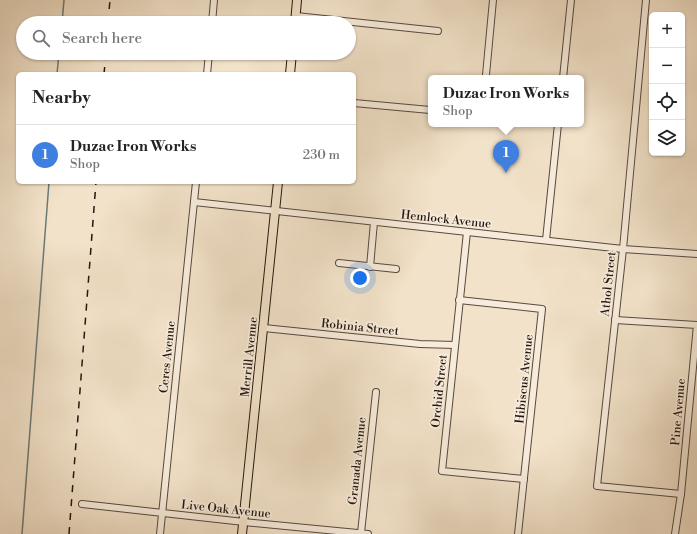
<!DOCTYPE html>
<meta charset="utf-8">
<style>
:root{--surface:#fff;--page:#f2f2f2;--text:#222;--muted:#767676;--line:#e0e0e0;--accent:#7c3aed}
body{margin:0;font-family:"Libre Bodoni",serif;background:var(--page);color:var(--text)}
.controls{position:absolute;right:12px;top:12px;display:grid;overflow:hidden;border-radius:6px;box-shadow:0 1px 3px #0004}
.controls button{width:36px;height:36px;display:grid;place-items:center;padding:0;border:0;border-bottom:1px solid var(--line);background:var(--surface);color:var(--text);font:20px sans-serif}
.you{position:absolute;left:360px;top:278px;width:14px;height:14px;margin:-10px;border:3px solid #fff;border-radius:50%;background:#1a73e8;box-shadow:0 0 0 6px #1a73e833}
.badge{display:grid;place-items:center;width:26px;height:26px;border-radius:50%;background:var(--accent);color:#fff;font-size:13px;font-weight:700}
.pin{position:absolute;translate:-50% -33px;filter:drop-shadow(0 1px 2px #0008)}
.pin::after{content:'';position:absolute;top:21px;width:14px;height:12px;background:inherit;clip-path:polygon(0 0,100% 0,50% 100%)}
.popup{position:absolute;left:428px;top:75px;width:156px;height:52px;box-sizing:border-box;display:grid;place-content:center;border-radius:6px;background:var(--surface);filter:drop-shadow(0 1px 3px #0005);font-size:13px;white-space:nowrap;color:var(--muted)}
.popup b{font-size:15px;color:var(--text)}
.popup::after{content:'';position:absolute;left:50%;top:100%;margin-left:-8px;border:8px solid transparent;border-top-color:var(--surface)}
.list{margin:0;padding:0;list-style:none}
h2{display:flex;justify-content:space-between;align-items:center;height:52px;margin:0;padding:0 16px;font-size:17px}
h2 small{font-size:13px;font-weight:400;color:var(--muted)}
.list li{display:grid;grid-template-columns:26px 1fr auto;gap:12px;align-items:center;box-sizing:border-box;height:60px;padding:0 16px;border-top:1px solid var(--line)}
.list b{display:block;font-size:15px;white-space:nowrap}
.list p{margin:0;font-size:13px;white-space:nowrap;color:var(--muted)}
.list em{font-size:13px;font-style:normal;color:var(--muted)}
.icon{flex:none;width:22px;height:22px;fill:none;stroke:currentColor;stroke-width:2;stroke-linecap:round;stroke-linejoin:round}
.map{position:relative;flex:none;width:697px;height:534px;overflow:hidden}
.search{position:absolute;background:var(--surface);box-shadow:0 1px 3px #0004;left:16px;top:16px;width:340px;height:44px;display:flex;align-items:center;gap:10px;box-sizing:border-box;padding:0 14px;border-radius:22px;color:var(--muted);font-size:15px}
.panel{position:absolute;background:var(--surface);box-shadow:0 1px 3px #0004;left:16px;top:72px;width:340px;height:112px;border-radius:6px}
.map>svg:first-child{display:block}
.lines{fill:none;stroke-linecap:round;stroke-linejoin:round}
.stream{stroke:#6c7a76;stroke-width:1.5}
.minor-casing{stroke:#58493d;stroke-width:8}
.major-casing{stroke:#24160e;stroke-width:10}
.minor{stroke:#f7ecdc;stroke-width:6}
.major{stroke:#f2e2c9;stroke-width:8}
.rail{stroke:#24160e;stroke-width:1.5;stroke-dasharray:7 7;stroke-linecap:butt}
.labels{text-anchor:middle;stroke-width:3.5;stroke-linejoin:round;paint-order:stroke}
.street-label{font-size:12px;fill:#24160e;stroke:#f7ecdc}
</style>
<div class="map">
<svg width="697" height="534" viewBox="0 0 697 534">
<rect width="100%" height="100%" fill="#f2e2c9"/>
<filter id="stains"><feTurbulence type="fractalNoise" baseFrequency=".005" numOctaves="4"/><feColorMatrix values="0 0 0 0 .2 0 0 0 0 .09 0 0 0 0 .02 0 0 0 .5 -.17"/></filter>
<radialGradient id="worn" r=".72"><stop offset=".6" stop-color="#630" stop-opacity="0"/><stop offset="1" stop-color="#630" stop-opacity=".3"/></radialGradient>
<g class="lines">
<!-- stream -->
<g class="stream">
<path d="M62 23 64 0"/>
<path d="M57 74 59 53"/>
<path d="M22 534 49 182"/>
</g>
<!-- minor casing -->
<g class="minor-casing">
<g id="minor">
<path d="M646 0 623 249 597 486 681 494"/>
<path d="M296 16 438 31"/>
<path d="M212 23 214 0"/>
<path d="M207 74 209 53"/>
<path d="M486 75 493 0"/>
<path d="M563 78 571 0"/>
<path d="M354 103 430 110"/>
<path d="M194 202 623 249 697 254"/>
<path d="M467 232 442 471 524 479"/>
<path d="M546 240 558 124"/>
<path d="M339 263 396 269"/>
<path d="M370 267 374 222"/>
<path d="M459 300 542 309 518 534"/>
<path d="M615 320 697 325 681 494 675 534"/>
<path d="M264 328 420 344 455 345"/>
<path d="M82 504 244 522 368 534"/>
<path d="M361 533 376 392"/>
<path d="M160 534 196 182"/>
</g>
</g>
<!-- major casing -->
<g class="major-casing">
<g id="major">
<path d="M295 23 297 0"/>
<path d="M290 74 292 53"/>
<path d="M242 534 278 182"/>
</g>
</g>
<!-- minor -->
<use href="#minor" class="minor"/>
<!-- major -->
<use href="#major" class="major"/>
<!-- rail -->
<g class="rail">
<path d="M108 23 110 0"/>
<path d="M104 74 106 53"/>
<path d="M69 534 96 182"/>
</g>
</g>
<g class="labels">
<!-- street labels -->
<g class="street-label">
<text transform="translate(446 219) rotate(6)" y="4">Hemlock Avenue</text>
<text transform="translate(608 284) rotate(-84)" y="4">Athol Street</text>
<text transform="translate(360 327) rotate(6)" y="4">Robinia Street</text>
<text transform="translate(167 357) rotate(-84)" y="4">Ceres Avenue</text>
<text transform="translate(249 357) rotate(-84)" y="4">Merrill Avenue</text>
<text transform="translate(524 379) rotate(-84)" y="4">Hibiscus Avenue</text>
<text transform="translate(439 391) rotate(-84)" y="4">Orchid Street</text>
<text transform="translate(678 412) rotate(-85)" y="4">Pine Avenue</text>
<text transform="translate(357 461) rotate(-84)" y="4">Granada Avenue</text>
<text transform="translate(226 509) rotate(6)" y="4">Live Oak Avenue</text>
</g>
</g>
<rect width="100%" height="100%" filter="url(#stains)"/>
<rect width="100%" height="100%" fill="url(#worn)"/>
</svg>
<div class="controls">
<button>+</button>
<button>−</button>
<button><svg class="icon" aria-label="locate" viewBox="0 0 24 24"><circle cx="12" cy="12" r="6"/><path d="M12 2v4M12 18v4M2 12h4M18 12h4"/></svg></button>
<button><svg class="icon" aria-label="layers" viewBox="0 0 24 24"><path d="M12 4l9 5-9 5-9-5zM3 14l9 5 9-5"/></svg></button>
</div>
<div class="you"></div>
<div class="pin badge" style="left:506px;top:173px;background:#3f7fe0">1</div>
<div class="popup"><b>Duzac Iron Works</b>Shop</div>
<div class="search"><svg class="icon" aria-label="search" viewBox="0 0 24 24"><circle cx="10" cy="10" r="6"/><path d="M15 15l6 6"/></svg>Search here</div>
<section class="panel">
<h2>Nearby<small></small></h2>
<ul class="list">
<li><span class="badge" style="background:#3f7fe0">1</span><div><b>Duzac Iron Works</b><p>Shop</p></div><em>230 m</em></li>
</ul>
</section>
</div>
